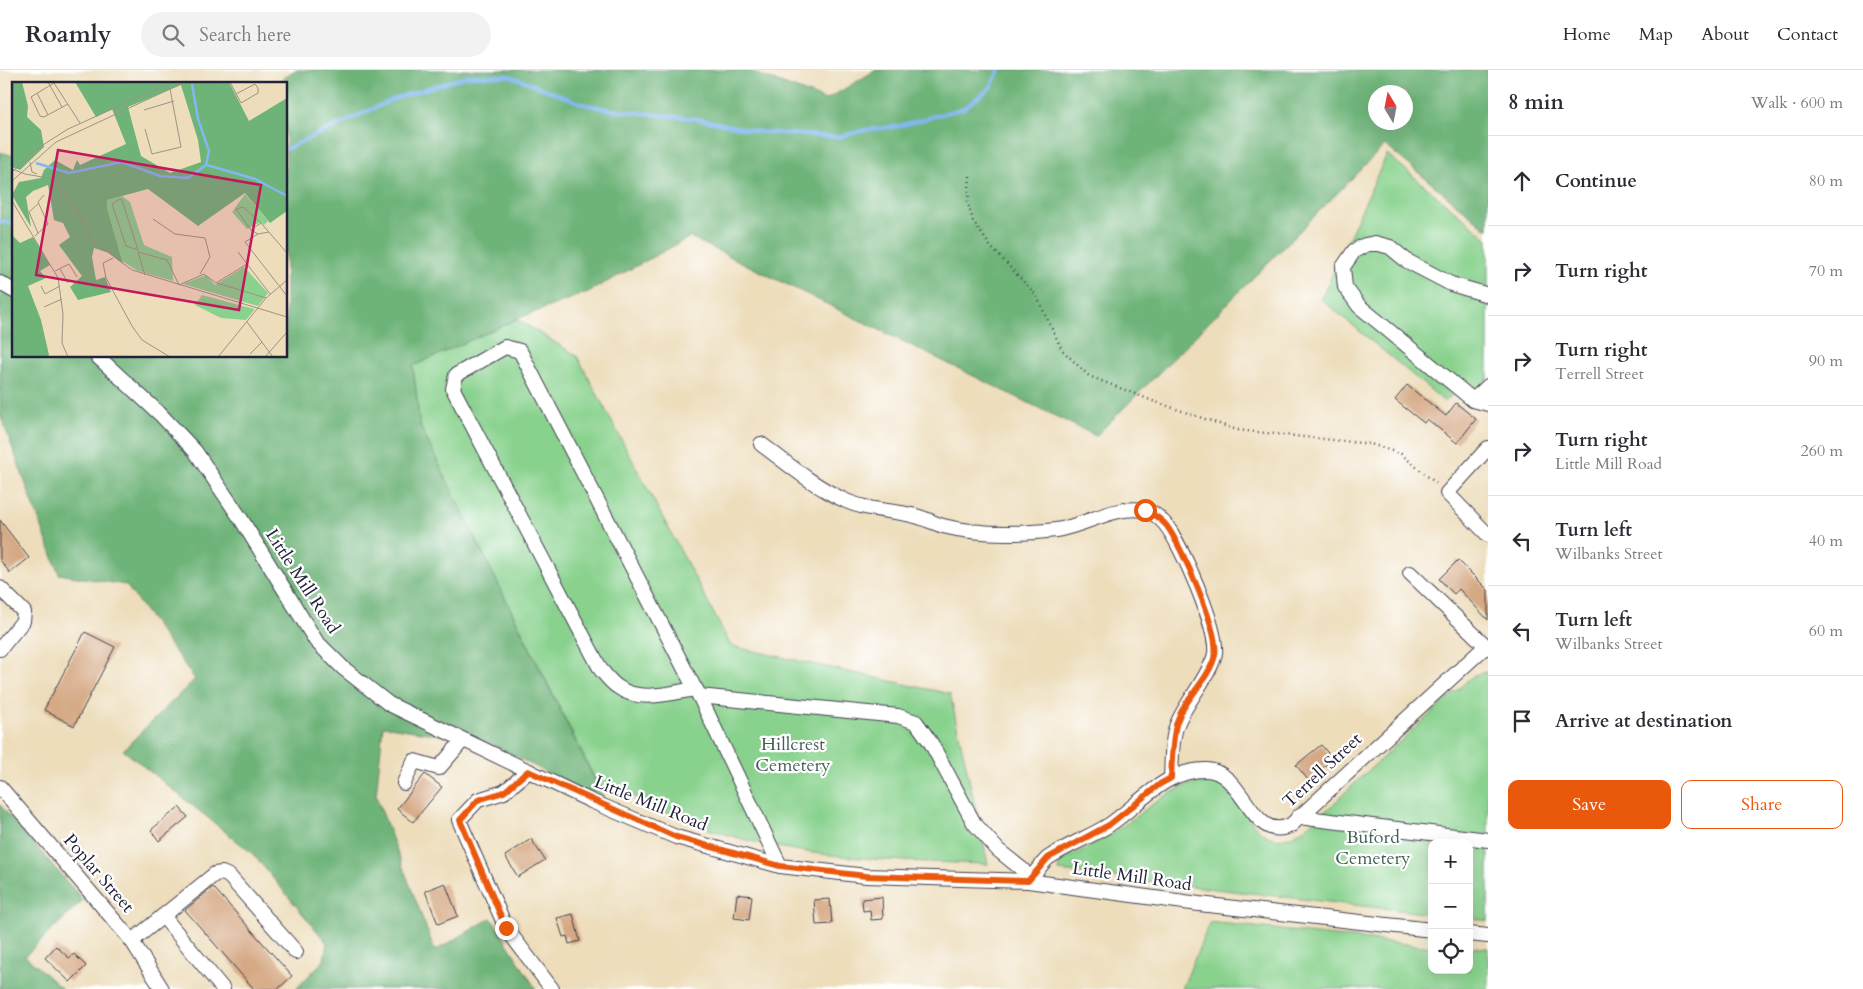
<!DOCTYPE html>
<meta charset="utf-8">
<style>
:root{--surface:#fff;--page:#f2f2f3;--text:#2b2b33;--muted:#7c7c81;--line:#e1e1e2;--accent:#ea580c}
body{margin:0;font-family:Cardo,serif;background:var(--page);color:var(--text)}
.controls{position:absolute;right:15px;bottom:15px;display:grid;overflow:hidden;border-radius:10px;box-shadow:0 5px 20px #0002}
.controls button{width:45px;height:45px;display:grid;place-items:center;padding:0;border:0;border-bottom:1px solid var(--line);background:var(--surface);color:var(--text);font:25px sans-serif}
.compass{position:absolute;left:1368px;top:15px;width:45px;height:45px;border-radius:50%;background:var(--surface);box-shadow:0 5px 20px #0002;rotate:350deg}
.stop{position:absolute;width:15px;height:15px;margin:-11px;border:4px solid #ea580c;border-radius:50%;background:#fff}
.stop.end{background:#ea580c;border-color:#fff;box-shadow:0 1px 5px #0008}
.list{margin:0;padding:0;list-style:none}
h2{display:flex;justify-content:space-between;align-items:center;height:65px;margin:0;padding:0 20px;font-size:21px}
h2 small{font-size:16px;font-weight:400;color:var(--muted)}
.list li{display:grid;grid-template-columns:32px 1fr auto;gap:15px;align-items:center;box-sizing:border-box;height:90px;padding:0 20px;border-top:1px solid var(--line)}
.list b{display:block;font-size:19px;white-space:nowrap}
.list p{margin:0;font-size:16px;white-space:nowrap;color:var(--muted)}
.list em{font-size:16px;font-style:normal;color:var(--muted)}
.actions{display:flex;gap:10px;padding:15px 20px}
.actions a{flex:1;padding:11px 0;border:1px solid var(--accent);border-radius:10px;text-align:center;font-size:18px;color:var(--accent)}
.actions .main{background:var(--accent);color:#fff}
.icon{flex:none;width:28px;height:28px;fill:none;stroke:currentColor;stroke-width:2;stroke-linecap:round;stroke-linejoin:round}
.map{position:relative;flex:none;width:1488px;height:919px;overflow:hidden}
header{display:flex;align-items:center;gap:30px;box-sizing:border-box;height:70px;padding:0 25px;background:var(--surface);border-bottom:1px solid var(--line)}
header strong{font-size:24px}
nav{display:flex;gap:28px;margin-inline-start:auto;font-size:18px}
.search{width:350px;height:45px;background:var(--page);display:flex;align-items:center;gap:12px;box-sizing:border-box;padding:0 18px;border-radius:28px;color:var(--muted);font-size:19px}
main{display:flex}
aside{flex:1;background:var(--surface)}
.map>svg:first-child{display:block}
.green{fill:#89d28e;stroke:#567a64}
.forest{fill:#6eb479;stroke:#486b5a;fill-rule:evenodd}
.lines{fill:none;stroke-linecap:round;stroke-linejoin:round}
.stream{stroke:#83b7f1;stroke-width:4}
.building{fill:#d5a984}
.minor-casing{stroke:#403e4e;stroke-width:16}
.path{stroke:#403e4e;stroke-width:2.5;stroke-dasharray:1 4;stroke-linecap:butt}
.minor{stroke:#fff;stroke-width:14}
.route{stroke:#ea580c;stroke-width:6}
.labels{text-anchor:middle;stroke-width:4.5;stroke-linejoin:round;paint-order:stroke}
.street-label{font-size:18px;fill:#22223b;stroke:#fff}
.park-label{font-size:18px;fill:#466058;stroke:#fff}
.inset-river{fill:none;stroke:#83b7f1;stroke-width:2.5}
.inset-road{fill:none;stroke:#9c9288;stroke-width:1}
.view{fill:#c2185b;fill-opacity:0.15;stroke:#c2185b;stroke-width:2.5}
.inset-edge{fill:none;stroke:#22223b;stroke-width:2.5}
</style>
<header>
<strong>Roamly</strong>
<div class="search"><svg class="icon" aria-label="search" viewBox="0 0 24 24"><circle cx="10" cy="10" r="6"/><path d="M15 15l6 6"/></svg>Search here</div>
<nav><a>Home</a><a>Map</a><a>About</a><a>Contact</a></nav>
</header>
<main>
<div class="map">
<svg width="1488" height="919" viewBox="0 0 1488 919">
<rect width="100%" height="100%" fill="#fff"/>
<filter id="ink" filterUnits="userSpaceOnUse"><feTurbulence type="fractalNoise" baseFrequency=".02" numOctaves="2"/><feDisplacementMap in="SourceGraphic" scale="10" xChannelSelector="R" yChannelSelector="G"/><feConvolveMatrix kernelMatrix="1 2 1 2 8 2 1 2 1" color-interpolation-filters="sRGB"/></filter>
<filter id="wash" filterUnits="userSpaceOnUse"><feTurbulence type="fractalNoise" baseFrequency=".0096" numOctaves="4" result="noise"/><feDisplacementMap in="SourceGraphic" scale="20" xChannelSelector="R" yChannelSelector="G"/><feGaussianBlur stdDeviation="1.12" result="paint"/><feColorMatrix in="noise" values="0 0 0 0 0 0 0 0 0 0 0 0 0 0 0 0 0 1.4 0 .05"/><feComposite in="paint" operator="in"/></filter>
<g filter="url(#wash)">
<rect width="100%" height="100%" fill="#edddbb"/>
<!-- green -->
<g class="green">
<path d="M1387 84 1488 169V308L1474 322 1463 314 1445 332 1321 229Z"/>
<path d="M517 249 577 286 731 576 950 624 988 794C899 791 808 790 722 763 700 757 679 747 657 739L649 732 598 715 420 356 413 296Z"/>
<path d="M1488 602V851L1469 848V773H1432V844L1059 801V793L1065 789C1079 782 1094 775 1108 766 1135 750 1177 708 1210 712 1242 715 1250 780 1289 767 1306 761 1342 726 1356 712 1395 676 1434 640 1474 605Z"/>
<path d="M1210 852 1432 877V900H1469V877L1488 878V919H1182Z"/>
</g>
<!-- forest -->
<g class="forest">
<path d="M295 0H746L826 30 876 0H1488V160L1385 75 1096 366 690 167 588 222 517 249 413 296 420 356 606 733 490 673 383 656 376 726 435 881 491 848 536 919H296L324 890 327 873 252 783 123 680 195 609 126 515 59 504 0 344V82L14 86V286H286V14H275ZM1376 22H1406V52H1376Z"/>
<path d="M0 735 83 830 25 886 62 919H0Z"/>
</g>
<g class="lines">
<!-- stream -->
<g class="stream">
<path d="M286 79 396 28 468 6H511L583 34 612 40 699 49 760 62 838 67 865 60 899 56 964 38 991 17 999 0"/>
<path d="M0 151 14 154"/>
</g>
</g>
<g id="blocks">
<!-- building -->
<g class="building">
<path d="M1407 315 1446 346 1456 333 1476 349 1457 373 1427 349 1424 353 1395 330Z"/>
<path d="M0 450 29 488 10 503 0 490Z"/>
<path d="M1458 490 1488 520V550L1459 519 1454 524 1439 509Z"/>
<path d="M85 562 115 577 74 656 44 640Z"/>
<path d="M1321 675 1333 689 1308 710 1296 695Z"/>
<path d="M425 704 442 717 413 752 397 739Z"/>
<path d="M179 737 188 747 159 771 151 760Z"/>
<path d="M531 769 545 790 518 807 505 786Z"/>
<path d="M445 813 458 846 438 854 425 821Z"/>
<path d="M213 817 292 906 278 919H254L185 840Z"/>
<path d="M737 824 752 826 749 850 734 848Z"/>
<path d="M882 827 883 849 871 850 870 840 863 841 862 829Z"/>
<path d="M830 829 832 854 816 855 814 830Z"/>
<path d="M573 844 580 871 569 874 567 866 563 867 557 848Z"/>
<path d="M56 876 69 888 74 884 86 896 70 912 45 888Z"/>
</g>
</g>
</g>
<g filter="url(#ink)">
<use href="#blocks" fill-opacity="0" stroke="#403e4e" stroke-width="1"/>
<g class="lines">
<!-- minor casing -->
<g class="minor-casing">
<g id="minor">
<path d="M0 213 14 221"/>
<path d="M1488 225 1451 214 1407 191 1390 177 1375 173 1365 175 1354 181 1343 197 1345 217 1359 236 1473 330 1488 334"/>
<path d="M505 277 520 281 695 619C672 623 638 633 618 617 611 613 606 605 601 600L453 319 456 305Z"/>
<path d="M97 286 160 344 195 381 241 449 316 571 343 598 389 634 591 731 676 767 780 796 866 806 1028 811 1199 834 1432 860"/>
<path d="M1473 330 1488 316"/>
<path d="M761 374C787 393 812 415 842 429 863 440 889 440 911 445 923 447 933 453 943 456 978 465 1021 464 1056 460 1085 456 1114 435 1144 440 1152 441 1160 448 1165 454 1181 473 1218 559 1215 583 1213 600 1186 633 1178 652 1171 668 1172 691 1171 708"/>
<path d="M1488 378 1447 423 1488 465"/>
<path d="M1410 503 1488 578"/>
<path d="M0 518 24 542 23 551 0 579"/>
<path d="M696 619 780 796"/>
<path d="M699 626 898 646 916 652 931 673 974 753 998 780 1023 800 1028 811C1035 804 1041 794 1048 788 1067 775 1090 767 1109 755 1140 734 1165 699 1207 700 1245 702 1251 775 1291 755L1486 576"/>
<path d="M529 701 504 722 478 730 459 750 506 858 552 919"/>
<path d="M404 713 414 691 439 698 463 670"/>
<path d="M0 717 132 871 162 919"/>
<path d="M1298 747 1488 770"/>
<path d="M163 846 223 919"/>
<path d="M1469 864 1488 866"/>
<path d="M132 871 215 804 222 803 229 806 296 882"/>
</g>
</g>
<!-- path -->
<path class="path" d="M970 106 968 133 973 151 990 176 1036 225 1062 280 1089 306 1153 331 1237 360 1371 374 1401 384 1438 415"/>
<!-- minor -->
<use href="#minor" class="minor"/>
</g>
</g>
<g class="lines" filter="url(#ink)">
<!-- route -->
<path class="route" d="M506 858 460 750 478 730 504 722 528 701 676 767 780 796 866 806 1028 811 1048 788 1109 755 1160 714 1171 708C1172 691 1172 672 1176 655 1183 629 1209 611 1215 585 1220 563 1181 474 1166 455 1160 448 1153 444 1145 440"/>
</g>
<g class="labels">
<!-- street labels -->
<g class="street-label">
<text transform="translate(303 511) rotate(57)" y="6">Little Mill Road</text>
<text transform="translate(1322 700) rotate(-43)" y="6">Terrell Street</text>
<text transform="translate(651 733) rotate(22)" y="6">Little Mill Road</text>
<text transform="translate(99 803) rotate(49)" y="6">Poplar Street</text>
<text transform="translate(1132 806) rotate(8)" y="6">Little Mill Road</text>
</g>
<!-- park labels -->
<g class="park-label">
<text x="793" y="680">Hillcrest<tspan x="793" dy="21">Cemetery</tspan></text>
<text x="1373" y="773">Buford<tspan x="1373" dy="21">Cemetery</tspan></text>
</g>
</g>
<!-- overview -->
<g transform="translate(12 12)">
<rect width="275" height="275" fill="#edddbb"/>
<path d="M233 112 256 139 252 143 249 140 235 147 220 130ZM110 114 118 120 132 163 160 175 161 199 126 189 110 179 95 126V118ZM232 185 256 211 246 224 171 202 194 193 203 203ZM190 213 242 227V228L234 238 209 236 183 223Z" fill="#89d28e"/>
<path d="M0 0H10L16 24 15 35 29 48 32 65 8 88 0 85ZM63 0H217L237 39 275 16V129L258 141 233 111 186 144 136 107 95 118V126L111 182 97 171 82 166 80 175 84 198 93 195 99 210 66 218 58 205 70 194 47 163 58 155 51 141 42 138 36 103 21 109 14 115 19 145 0 113 7 100 29 96 32 88 43 78 61 88 65 78 68 83 114 62 100 27 84 35ZM169 3 186 58 189 80 158 91 129 74 116 25ZM0 153 8 161 21 155 38 183 28 189 34 196 16 204 29 238 37 273 35 275H0Z" fill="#6eb479" fill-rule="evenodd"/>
<path class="inset-river" d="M24 81 57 91 110 80 148 94 176 96 194 83 197 69 186 37 180 2M195 83 243 97 275 114"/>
<path class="inset-road" d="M36 0 50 25M218 0 229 21 246 11V6L243 2 224 12M25 11 36 33M56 22 32 35 28 34 19 15 42 1 68 41M132 28 162 19M133 47 140 72 169 65 158 7M18 80 20 90 25 92M0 87 13 92 42 97 63 124 78 157 120 188 275 235M0 90 23 68 56 47 160 0M0 99 44 60 173 0M108 117 110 118 126 168 114 164 100 122ZM0 119 46 196 51 232 50 261 56 275M26 122 17 130 26 151M141 137 163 152 193 156 198 175 188 192M240 147 249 141 275 171M257 150 246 152 233 160 275 214M246 152 239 148 224 127 231 125 249 141M23 154 36 142 26 120 32 113M126 170 155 178 167 203 192 192 204 201 235 182M126 170 133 193M226 170 258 212M101 176 91 181 94 196 120 244 130 258 158 275M48 187 56 201M43 189 57 182 65 195M205 201 254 216M29 204 33 212 48 204M32 225 50 217M235 240 261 275M238 272 250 260M206 275 254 216 275 198M253 275 275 250"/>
<path class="view" d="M46 68 249 103 227 228 24 193Z"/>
<rect width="275" height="275" class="inset-edge"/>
</g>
</svg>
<div class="controls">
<button>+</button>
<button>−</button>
<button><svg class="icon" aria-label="locate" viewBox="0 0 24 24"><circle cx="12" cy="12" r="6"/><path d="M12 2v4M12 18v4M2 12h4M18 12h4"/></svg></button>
</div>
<svg class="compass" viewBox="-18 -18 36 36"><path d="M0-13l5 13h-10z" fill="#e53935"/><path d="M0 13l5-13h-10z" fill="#7c7c81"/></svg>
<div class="stop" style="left:1145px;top:440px"></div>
<div class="stop end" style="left:506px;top:858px"></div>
</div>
<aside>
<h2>8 min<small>Walk · 600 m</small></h2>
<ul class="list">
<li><svg class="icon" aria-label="ahead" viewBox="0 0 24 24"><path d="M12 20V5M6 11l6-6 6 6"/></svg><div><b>Continue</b></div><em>80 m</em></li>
<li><svg class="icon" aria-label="right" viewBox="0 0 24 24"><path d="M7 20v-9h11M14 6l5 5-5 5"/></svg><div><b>Turn right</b></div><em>70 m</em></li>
<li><svg class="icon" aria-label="right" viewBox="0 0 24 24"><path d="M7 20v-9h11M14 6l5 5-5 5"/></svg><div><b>Turn right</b><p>Terrell Street</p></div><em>90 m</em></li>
<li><svg class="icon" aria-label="right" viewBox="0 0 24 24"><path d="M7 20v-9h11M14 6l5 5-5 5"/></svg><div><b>Turn right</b><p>Little Mill Road</p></div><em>260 m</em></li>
<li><svg class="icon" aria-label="left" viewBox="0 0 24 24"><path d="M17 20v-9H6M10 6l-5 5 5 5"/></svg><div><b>Turn left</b><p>Wilbanks Street</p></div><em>40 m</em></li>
<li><svg class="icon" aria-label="left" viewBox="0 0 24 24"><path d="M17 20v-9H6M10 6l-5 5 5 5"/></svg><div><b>Turn left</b><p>Wilbanks Street</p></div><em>60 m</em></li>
<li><svg class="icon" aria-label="arrive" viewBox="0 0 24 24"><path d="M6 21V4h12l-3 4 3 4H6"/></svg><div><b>Arrive at destination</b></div></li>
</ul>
<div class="actions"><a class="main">Save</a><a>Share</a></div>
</aside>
</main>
